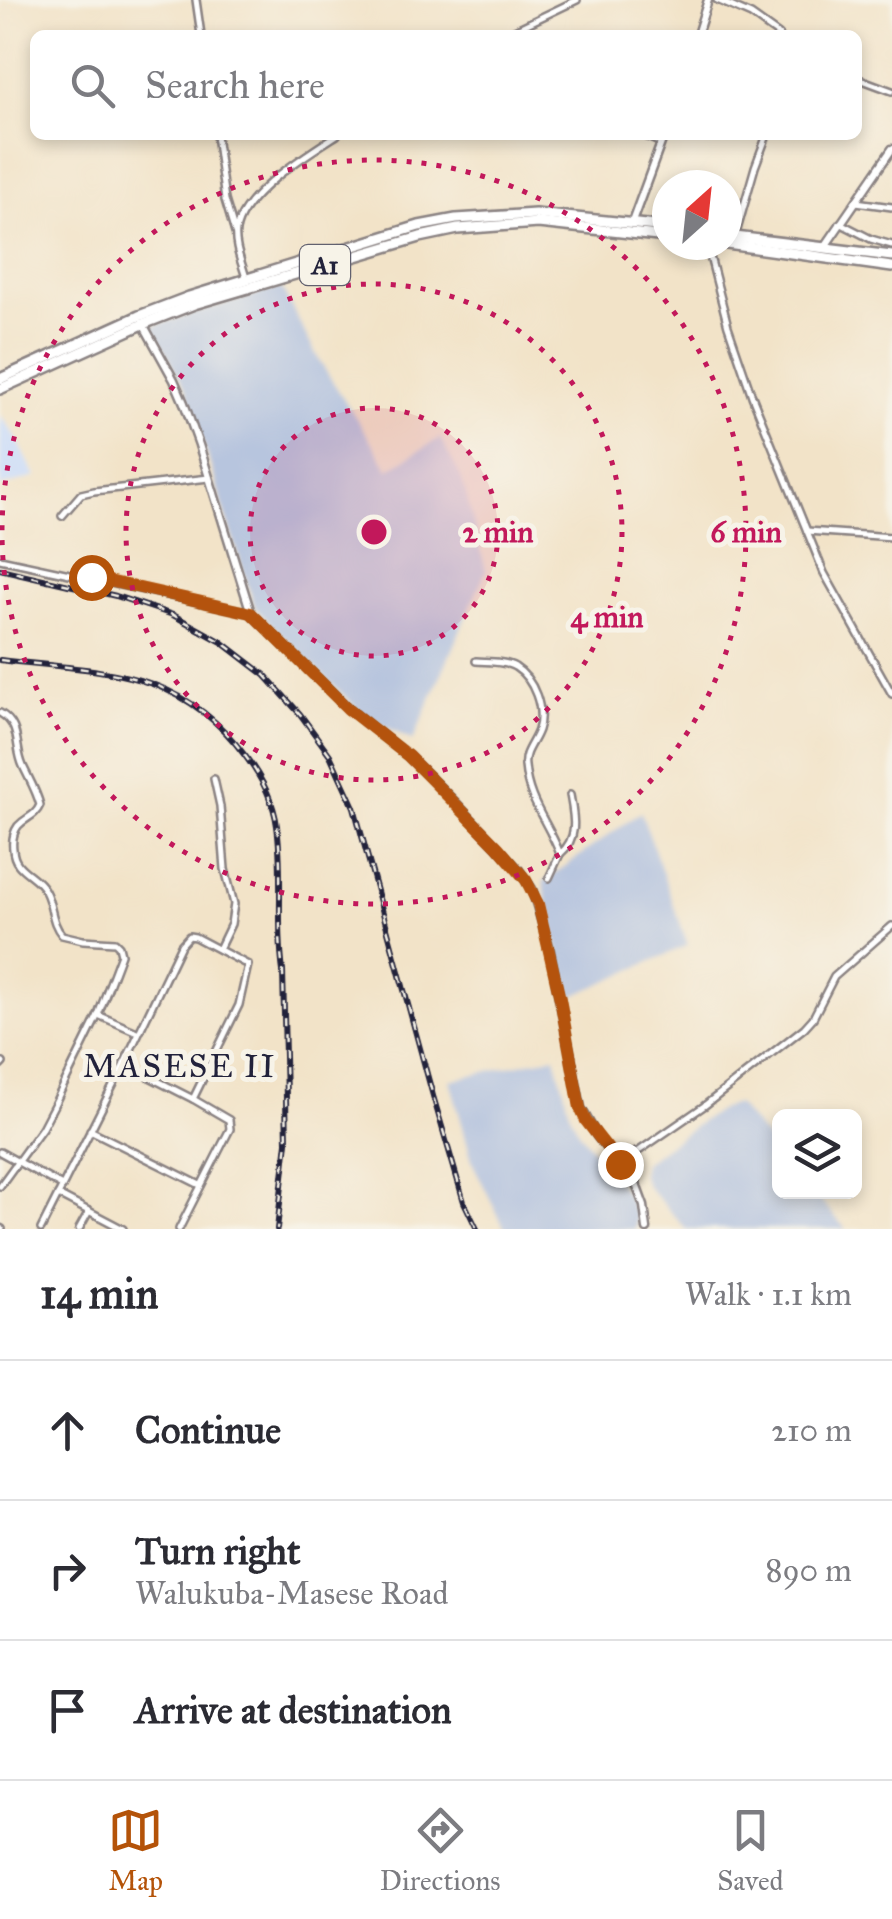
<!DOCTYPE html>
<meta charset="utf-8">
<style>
:root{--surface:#fff;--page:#f7f7f7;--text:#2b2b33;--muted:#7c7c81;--line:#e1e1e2;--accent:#b45309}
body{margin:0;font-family:"IM FELL Great Primer",serif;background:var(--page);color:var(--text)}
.controls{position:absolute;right:30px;bottom:30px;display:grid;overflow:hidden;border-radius:15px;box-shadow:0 5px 15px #0003}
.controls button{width:90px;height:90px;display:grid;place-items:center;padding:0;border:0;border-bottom:2px solid var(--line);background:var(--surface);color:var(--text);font:50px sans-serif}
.compass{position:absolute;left:652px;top:170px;width:90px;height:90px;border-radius:50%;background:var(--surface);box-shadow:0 5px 15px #0003;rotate:27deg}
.stop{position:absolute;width:30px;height:30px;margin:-22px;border:8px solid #b45309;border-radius:50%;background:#fff}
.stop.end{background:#b45309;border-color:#fff;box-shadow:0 2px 10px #0008}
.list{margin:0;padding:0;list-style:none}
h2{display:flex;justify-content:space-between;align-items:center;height:130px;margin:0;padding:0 40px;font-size:42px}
h2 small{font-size:32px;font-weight:400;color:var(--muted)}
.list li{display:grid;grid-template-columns:65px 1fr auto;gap:30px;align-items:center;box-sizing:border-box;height:140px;padding:0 40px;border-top:2px solid var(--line)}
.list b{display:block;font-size:38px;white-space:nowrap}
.list p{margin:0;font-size:32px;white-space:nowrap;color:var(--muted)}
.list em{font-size:32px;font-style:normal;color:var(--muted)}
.icon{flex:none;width:55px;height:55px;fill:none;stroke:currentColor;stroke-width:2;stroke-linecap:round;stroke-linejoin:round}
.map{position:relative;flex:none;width:892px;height:1229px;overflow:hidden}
.search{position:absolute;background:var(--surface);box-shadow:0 5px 15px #0003;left:30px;right:30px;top:30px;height:110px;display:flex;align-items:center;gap:25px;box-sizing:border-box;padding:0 35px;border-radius:15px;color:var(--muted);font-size:38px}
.sheet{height:550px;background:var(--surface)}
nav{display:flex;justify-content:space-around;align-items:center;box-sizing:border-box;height:140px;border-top:2px solid var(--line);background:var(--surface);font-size:28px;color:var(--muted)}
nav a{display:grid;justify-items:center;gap:5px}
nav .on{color:var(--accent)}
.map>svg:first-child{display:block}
.built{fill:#cadcf9}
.industrial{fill:#b7c5de}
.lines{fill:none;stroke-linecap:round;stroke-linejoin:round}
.minor-casing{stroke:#8a8282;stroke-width:10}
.tertiary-casing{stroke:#8a8282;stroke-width:11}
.trunk-casing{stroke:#8a8282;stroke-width:14}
.minor{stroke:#fff;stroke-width:5}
.tertiary{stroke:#fff;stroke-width:6}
.trunk{stroke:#fff;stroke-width:9}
.rail-casing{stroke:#22223b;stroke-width:6}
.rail{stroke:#f7f3e8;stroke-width:2.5;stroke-dasharray:8;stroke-linecap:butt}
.route{stroke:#b45309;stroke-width:12}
.ring{fill:none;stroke:#c2185b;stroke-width:5;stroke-dasharray:5 10}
.labels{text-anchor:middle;stroke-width:10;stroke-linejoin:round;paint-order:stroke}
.shield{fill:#f7f3e8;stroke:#62616f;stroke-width:2.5}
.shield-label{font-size:25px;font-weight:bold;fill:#22223b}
.quarter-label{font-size:32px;letter-spacing:2.5px;fill:#22223b;stroke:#f7f3e8}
.centre{fill:#c2185b;stroke:#f7f3e8;stroke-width:5}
.ring-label{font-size:30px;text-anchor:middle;font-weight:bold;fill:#c2185b;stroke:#f7f3e8;stroke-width:10;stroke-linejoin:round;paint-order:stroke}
</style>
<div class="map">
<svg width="892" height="1229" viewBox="0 0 892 1229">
<rect width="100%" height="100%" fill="#f7f3e8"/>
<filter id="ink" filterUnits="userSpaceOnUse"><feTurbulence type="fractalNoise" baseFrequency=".01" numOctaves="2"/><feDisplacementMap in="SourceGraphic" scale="20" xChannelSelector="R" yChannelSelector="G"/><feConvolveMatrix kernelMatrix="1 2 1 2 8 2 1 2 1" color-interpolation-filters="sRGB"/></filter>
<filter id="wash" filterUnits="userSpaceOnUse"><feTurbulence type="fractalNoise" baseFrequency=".0048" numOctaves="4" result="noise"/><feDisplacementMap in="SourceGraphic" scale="40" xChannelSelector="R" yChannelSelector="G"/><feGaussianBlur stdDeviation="2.25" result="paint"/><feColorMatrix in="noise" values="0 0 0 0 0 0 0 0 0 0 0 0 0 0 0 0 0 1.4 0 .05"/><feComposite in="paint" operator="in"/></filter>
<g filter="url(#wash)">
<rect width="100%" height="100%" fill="#f2e3c8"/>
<!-- built -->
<path class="built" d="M0 415 16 437 36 477 0 487Z"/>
<!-- industrial -->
<g class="industrial">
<path d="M281 287 320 362 389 469 440 438 461 477 486 570 413 741 364 715 255 608 187 391 152 326Z"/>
<path d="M641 812 688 945 569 998 543 882Z"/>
<path d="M555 1056 571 1116 580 1133 627 1195 637 1218 635 1229H505L473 1164 450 1080Z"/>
<path d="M736 1104 779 1153 780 1192H813L846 1229H686L647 1186 641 1174 643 1163 703 1120 723 1108Z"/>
</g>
</g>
<g filter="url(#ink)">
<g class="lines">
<!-- minor casing -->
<g class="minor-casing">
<g id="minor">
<path d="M196 0 201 35"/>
<path d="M717 0 751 15 779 35"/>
<path d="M504 35 577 0"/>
<path d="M857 78 892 91"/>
<path d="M216 135 225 200 235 233"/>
<path d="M643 135 661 143"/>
<path d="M856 202 892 207"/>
<path d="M840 223 871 239 892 245"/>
<path d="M735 237 755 167 767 135"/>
<path d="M707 245 728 326 752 396 824 573 892 694"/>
<path d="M246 278C242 263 234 246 236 231 242 194 306 155 337 135"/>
<path d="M62 516 81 494 94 491 209 478"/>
<path d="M807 531 892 537"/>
<path d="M0 559 251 613"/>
<path d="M476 661C488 662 505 661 515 667 534 679 545 709 538 730 533 744 523 752 525 766 528 802 548 822 560 854L549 878"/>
<path d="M0 713C22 726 14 746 23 766 29 779 36 790 40 805 35 817 26 817 18 826 13 833 12 841 13 849 14 872 36 873 45 891 53 906 51 923 62 935L83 940 115 942 119 946 121 954 98 1015 54 1105 42 1128 0 1186"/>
<path d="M214 779 220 806 225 869 234 904 231 924 219 949"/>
<path d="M560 854C579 838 574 817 570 795"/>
<path d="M98 1015 137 1032"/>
<path d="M124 1064 193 1099 229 1120 230 1129 179 1229"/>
<path d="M0 1066 3 1063"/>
<path d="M90 1130 200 1185"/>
<path d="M0 1152 62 1186"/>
<path d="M636 1152 637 1187"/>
<path d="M620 1164 704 1106 804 1028 813 1018 834 977 892 926"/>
<path d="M58 1195 123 1229"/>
<path d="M0 1228 2 1229"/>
<path d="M41 1229 124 1064 181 945 189 936 195 937 248 965 239 1005 193 1099"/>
<path d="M79 1229 89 1211"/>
</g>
</g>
<!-- tertiary casing -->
<g class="tertiary-casing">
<g id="tertiary">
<path d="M697 35 708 0"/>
<path d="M632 222 664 135"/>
<path d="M824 248 892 149"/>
<path d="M143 324 174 380 184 403 199 445 251 613 349 709 408 756 458 805 519 870 532 889 549 946 581 1108 597 1136 637 1187 644 1206 647 1229"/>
</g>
</g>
<!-- trunk casing -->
<g class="trunk-casing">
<g id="trunk">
<path d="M727 236 892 256"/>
<path d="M727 244 892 267"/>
<path d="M0 379 139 316 189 297 419 226 456 219 535 214 667 227"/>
<path d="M0 389 143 324 194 304 420 237 458 229 538 223 667 237"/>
</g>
</g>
<!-- minor -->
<use href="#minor" class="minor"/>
<!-- tertiary -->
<use href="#tertiary" class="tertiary"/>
<!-- trunk -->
<use href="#trunk" class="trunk"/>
<!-- rail casing -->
<g class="rail-casing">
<g id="rail">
<path d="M0 569 116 596 173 615 222 642 265 675 300 714 330 755 354 807 433 1096 464 1202 477 1229"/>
<path d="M0 660C101 672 180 666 246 757 261 777 274 802 277 826 284 875 276 923 283 971L287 1142 277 1229"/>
</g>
</g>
<!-- rail -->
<use href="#rail" class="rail"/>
</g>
</g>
<g class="lines" filter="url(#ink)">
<!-- route -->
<path class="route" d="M91 577 251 613 348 709 408 756 498 847 526 880 538 904 560 999 580 1108 586 1121 620 1164"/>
</g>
<!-- distance rings -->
<circle cx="374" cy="532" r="124" fill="#c2185b" fill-opacity=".12"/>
<g class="ring">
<circle cx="374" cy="532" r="124"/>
<circle cx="374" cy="532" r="248"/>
<circle cx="374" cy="532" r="372"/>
</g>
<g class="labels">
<!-- shield labels -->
<rect class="shield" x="300" y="245" width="50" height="40" rx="8"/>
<g class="shield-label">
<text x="325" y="274">A1</text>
</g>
<!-- quarter labels -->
<g class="quarter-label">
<text x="180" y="1077">MASESE II</text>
</g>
</g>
<circle cx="374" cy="532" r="15" class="centre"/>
<g class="ring-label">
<text x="498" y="542">2 min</text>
<text x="746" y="542">6 min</text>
<text x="607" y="627">4 min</text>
</g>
</svg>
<div class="controls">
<button><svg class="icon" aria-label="layers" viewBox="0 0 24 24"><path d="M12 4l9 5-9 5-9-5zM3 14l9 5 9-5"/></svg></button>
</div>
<svg class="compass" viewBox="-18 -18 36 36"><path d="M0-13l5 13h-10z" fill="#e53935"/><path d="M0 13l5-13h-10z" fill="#7c7c81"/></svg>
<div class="stop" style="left:91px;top:577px"></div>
<div class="stop end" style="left:620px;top:1164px"></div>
<div class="search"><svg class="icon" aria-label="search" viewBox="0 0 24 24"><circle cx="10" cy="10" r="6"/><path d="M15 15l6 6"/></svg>Search here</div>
</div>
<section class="sheet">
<h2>14 min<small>Walk · 1.1 km</small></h2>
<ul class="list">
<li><svg class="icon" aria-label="ahead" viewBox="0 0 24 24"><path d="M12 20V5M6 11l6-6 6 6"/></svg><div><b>Continue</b></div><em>210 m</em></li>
<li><svg class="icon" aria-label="right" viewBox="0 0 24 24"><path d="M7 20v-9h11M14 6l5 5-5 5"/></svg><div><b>Turn right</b><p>Walukuba-Masese Road</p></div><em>890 m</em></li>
<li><svg class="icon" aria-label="arrive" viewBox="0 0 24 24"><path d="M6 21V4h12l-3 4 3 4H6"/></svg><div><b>Arrive at destination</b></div></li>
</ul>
</section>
<nav>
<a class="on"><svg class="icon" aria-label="map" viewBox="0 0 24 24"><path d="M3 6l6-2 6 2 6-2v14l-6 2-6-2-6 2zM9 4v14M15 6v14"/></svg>Map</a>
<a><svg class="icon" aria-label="directions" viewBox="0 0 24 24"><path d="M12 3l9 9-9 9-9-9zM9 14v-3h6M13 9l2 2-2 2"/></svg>Directions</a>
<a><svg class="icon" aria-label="saved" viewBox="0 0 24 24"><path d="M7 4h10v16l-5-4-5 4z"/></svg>Saved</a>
</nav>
